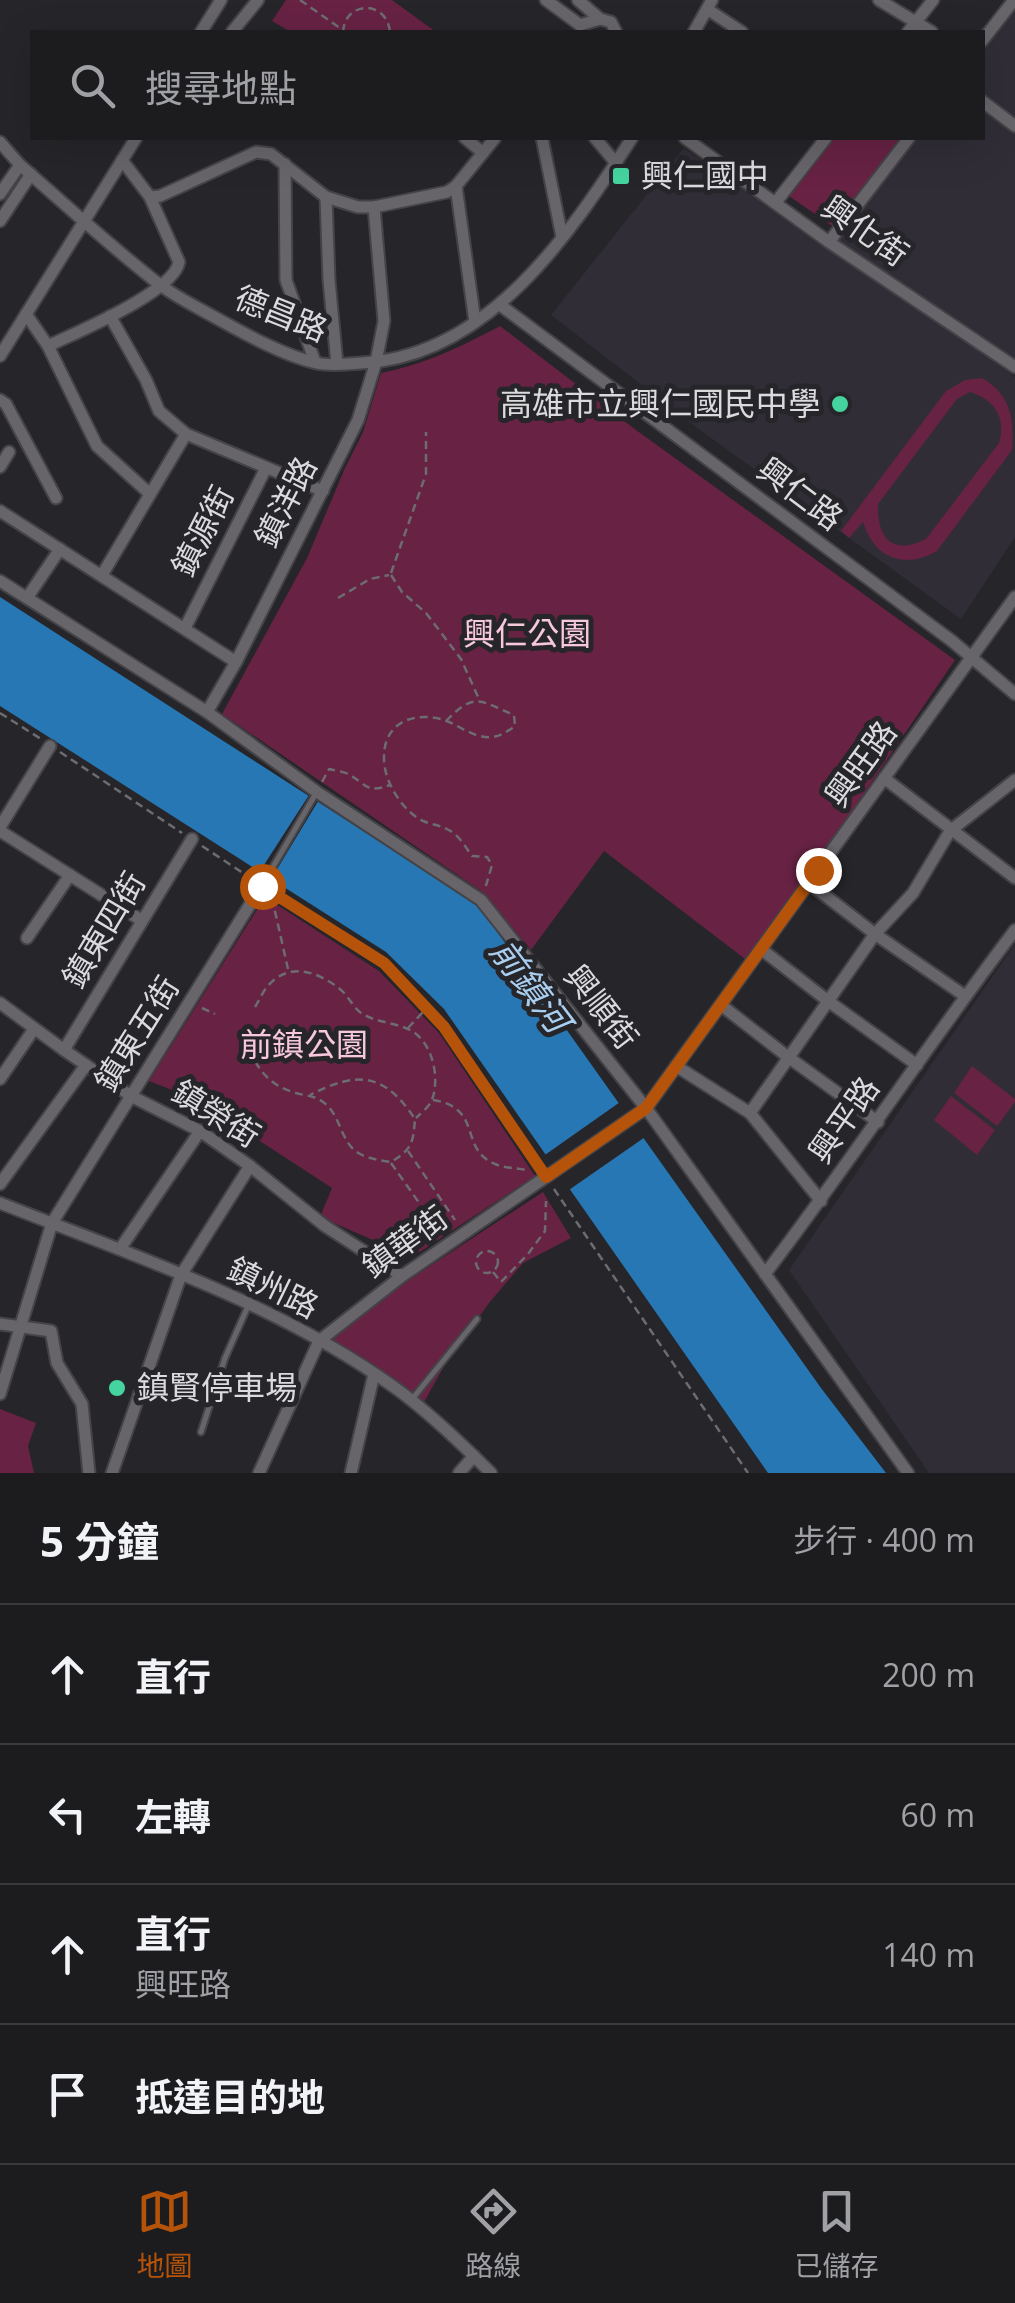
<!DOCTYPE html>
<html lang="zh-TW">
<meta charset="utf-8">
<style>
:root{--surface:#1c1c1f;--page:#252528;--text:#f1f3f6;--muted:#a0a1a4;--line:#3a3a3d;--accent:#b45309}
body{margin:0;font-family:"Open Sans","Noto Sans TC",sans-serif;background:var(--page);color:var(--text)}
.stop{position:absolute;width:30px;height:30px;margin:-22px;border:8px solid #b45309;border-radius:50%;background:#fff}
.stop.end{background:#b45309;border-color:#fff;box-shadow:0 2px 10px #0008}
.list{margin:0;padding:0;list-style:none}
h2{display:flex;justify-content:space-between;align-items:center;height:130px;margin:0;padding:0 40px;font-size:42px}
h2 small{font-size:32px;font-weight:400;color:var(--muted)}
.list li{display:grid;grid-template-columns:65px 1fr auto;gap:30px;align-items:center;box-sizing:border-box;height:140px;padding:0 40px;border-top:2px solid var(--line)}
.list b{display:block;font-size:38px;white-space:nowrap}
.list p{margin:0;font-size:32px;white-space:nowrap;color:var(--muted)}
.list em{font-size:32px;font-style:normal;color:var(--muted)}
.icon{flex:none;width:55px;height:55px;fill:none;stroke:currentColor;stroke-width:2;stroke-linecap:round;stroke-linejoin:round}
.map{position:relative;flex:none;width:1015px;height:1473px;overflow:hidden}
.search{position:absolute;background:var(--surface);box-shadow:0 10px 40px #0002;left:30px;right:30px;top:30px;height:110px;display:flex;align-items:center;gap:25px;box-sizing:border-box;padding:0 35px;border-radius:0px;color:var(--muted);font-size:38px}
.sheet{height:690px;background:var(--surface)}
nav{display:flex;justify-content:space-around;align-items:center;box-sizing:border-box;height:140px;border-top:2px solid var(--line);background:var(--surface);font-size:28px;color:var(--muted)}
nav a{display:grid;justify-items:center;gap:5px}
nav .on{color:var(--accent)}
.map>svg:first-child{display:block}
.built{fill:#302d37}
.green{fill:#672244;fill-rule:evenodd}
.water{fill:#2677b3}
.pier{fill:#262529}
.lines{fill:none;stroke-linecap:round;stroke-linejoin:round}
.lane-casing{stroke:#444347;stroke-width:9}
.street-casing{stroke:#444347;stroke-width:15}
.path{stroke:#6d6c70;stroke-width:2.5;stroke-dasharray:8 5;stroke-linecap:butt}
.lane{stroke:#67656a;stroke-width:5}
.street{stroke:#67656a;stroke-width:11}
.route{stroke:#b45309;stroke-width:12}
.poi-dot{fill:#45d49f;stroke:#262529;stroke-width:4}
.labels{text-anchor:middle;stroke-width:10;stroke-linejoin:round;paint-order:stroke}
.poi-label{font-size:32px;fill:#dbdadd;stroke:#262529;text-anchor:start}
.street-label{font-size:32px;fill:#dbdadd;stroke:#262529}
.park-label{font-size:32px;fill:#f7c7da;stroke:#262529}
.water-label{font-size:35px;font-style:italic;fill:#a9ceef;stroke:#262529}
</style>
<div class="map">
<svg width="1015" height="1473" viewBox="0 0 1015 1473">
<rect width="100%" height="100%" fill="#262529"/>
<!-- built -->
<g class="built">
<path d="M1015 0V367L829 242 909 138H982L983 41Z"/>
<path d="M684 148 850 260 1015 377V537L961 619 700 430 551 315Z"/>
<path d="M1015 944V1473H929L789 1270Z"/>
</g>
<!-- green -->
<g class="green">
<path d="M286 0H392L436 32H291L272 21Z"/>
<path d="M834 138H904L835 228 789 196Z"/>
<path d="M500 326 636 430 955 660 749 962 604 851 531 950 481 891 222 714 307 558 345 468 363 432 381 373C426 364 460 347 500 326Z"/>
<path d="M982 378C1010 394 1015 418 1012 450L937 551C904 570 874 558 863 522L849 538 841 531 946 391 965 380ZM970 392C995 400 1006 417 999 443L926 539C892 556 877 538 878 504L957 399Z"/>
<path d="M265 897 379 971 439 1033 535 1176 412 1257 320 1217 332 1188 195 1099 149 1081Z"/>
<path d="M972 1066 1015 1099V1102L997 1126 954 1093Z"/>
<path d="M951 1096 995 1130 977 1155 934 1120Z"/>
<path d="M543 1192 571 1238 523 1263 489 1303 443 1368 423 1404 366 1361 320 1338Z"/>
<path d="M0 1409 36 1423 28 1446 34 1473H0Z"/>
</g>
<!-- water -->
<path class="water" d="M0 597 478 905 821 1388 886 1473H768L444 1009 386 952 0 706Z"/>
<!-- pier -->
<g class="pier">
<path d="M311 792 320 798 273 876 262 868Z"/>
<path d="M623 1100 648 1135 566 1192 542 1157Z"/>
</g>
<g class="lines">
<!-- lane casing -->
<g class="lane-casing">
<g id="lane">
<path d="M270 872 315 795"/>
<path d="M413 1398 477 1319"/>
<path d="M201 1432 225 1358 249 1304"/>
</g>
</g>
<!-- street casing -->
<g class="street-casing">
<g id="street">
<path d="M546 0 580 25"/>
<path d="M578 0 600 19"/>
<path d="M879 0 932 32"/>
<path d="M707 9 742 32"/>
<path d="M580 25 600 19 611 22 616 32"/>
<path d="M201 32 221 0"/>
<path d="M232 32 258 0"/>
<path d="M694 32 712 0"/>
<path d="M908 32 933 0"/>
<path d="M982 41 1014 0"/>
<path d="M982 101 1015 126"/>
<path d="M465 138 483 153"/>
<path d="M542 138 562 237"/>
<path d="M595 138 616 163"/>
<path d="M685 138 829 242 1015 367"/>
<path d="M0 142 20 165C66 205 111 247 159 284 177 298 199 308 218 319 245 334 285 356 316 363 330 366 346 364 361 363 488 357 570 234 632 138"/>
<path d="M122 160 150 197 160 196 256 152 271 154 326 197 358 207H374L447 192 456 186 495 138"/>
<path d="M285 164 286 280 315 362"/>
<path d="M456 186 475 322"/>
<path d="M0 194 20 165"/>
<path d="M326 197 329 280 337 364"/>
<path d="M776 202 826 138"/>
<path d="M0 221 31 174"/>
<path d="M829 242 909 138"/>
<path d="M500 305 952 641 1015 694"/>
<path d="M26 314 48 346 97 446 150 494"/>
<path d="M110 316 146 380 159 411 186 434 323 491"/>
<path d="M48 346C77 332 174 292 179 262L150 197"/>
<path d="M0 356 136 138"/>
<path d="M0 400 6 404 56 498"/>
<path d="M0 467 9 452"/>
<path d="M0 511 236 662 358 420 376 362 384 321 374 207"/>
<path d="M102 575 186 434"/>
<path d="M0 581 207 712 317 792 481 900 646 1108 908 1473"/>
<path d="M27 598 60 549"/>
<path d="M185 628 266 468"/>
<path d="M207 712 236 662"/>
<path d="M884 778 1015 878"/>
<path d="M0 827 50 746"/>
<path d="M0 831 141 920"/>
<path d="M809 883 875 934 965 996"/>
<path d="M27 938 70 875"/>
<path d="M761 949 828 1001 917 1065"/>
<path d="M0 1003 64 1050 131 1096 200 1131 250 1166 325 1226 402 1276"/>
<path d="M721 1005 788 1057 878 1122"/>
<path d="M64 1050 192 839"/>
<path d="M676 1066 750 1113 821 1201"/>
<path d="M0 1079 34 1029"/>
<path d="M750 1113 875 934 913 893 950 831 1015 780"/>
<path d="M0 1184 86 1065"/>
<path d="M0 1203C134 1256 275 1302 394 1387 429 1412 461 1443 491 1473"/>
<path d="M120 1249 200 1131"/>
<path d="M765 1274C851 1161 929 1043 1015 930"/>
<path d="M0 1324 51 1331 57 1363 82 1404 89 1473"/>
<path d="M0 1394 52 1223 269 874"/>
<path d="M112 1473 181 1275 250 1166"/>
<path d="M259 1473 319 1341 402 1276 646 1108 1015 597"/>
<path d="M351 1473 374 1374"/>
<path d="M459 1473 474 1456"/>
</g>
</g>
<!-- path -->
<g class="path">
<path d="M300 0 340 28"/>
<path d="M343 32C345 0 387 0 390 32"/>
<path d="M391 573 426 474V432"/>
<path d="M391 575 402 592 426 613 461 659 479 699"/>
<path d="M338 598 370 579 389 575"/>
<path d="M0 713 41 739"/>
<path d="M446 721C475 691 480 701 514 715L515 726C504 734 494 740 480 736 467 733 456 724 444 720 414 711 384 722 384 757 383 780 402 811 423 821 433 825 444 826 452 832 461 838 466 848 472 856L487 857 492 865 485 889"/>
<path d="M60 752 182 833"/>
<path d="M322 782 329 769C333 770 345 772 348 774 367 784 365 794 390 785"/>
<path d="M202 846 249 877"/>
<path d="M273 892 384 963 444 1027 538 1165"/>
<path d="M272 898 288 969"/>
<path d="M255 1007C259 1001 262 993 267 987 288 961 318 971 341 990 349 997 353 1007 361 1013 376 1023 396 1022 412 1031 433 1044 440 1078 432 1100 429 1107 421 1113 416 1118"/>
<path d="M202 1008 215 1014"/>
<path d="M408 1028 424 1011"/>
<path d="M249 1050C259 1071 270 1085 293 1092 304 1096 314 1095 323 1102 339 1113 340 1136 353 1149 362 1158 379 1160 391 1162 412 1149 413 1144 415 1119 384 1072 357 1071 310 1095"/>
<path d="M433 1100C484 1108 458 1149 495 1164 504 1168 517 1168 526 1170"/>
<path d="M408 1151 455 1220"/>
<path d="M391 1163 439 1231"/>
<path d="M554 1189 748 1473"/>
<circle cx="487" cy="1262" r="11"/>
<path d="M493 1272 501 1282 528 1254 545 1231 546 1201"/>
</g>
<!-- lane -->
<use href="#lane" class="lane"/>
<!-- street -->
<use href="#street" class="street"/>
</g>
<g class="lines">
<!-- route -->
<path class="route" d="M262 886 384 963 444 1027 546 1177 646 1108 818 870"/>
</g>
<!-- markers -->
<g class="poi-dot">
<rect x="611" y="166" width="20" height="20" rx="5"/>
<circle cx="840" cy="404" r="10"/>
<circle cx="117" cy="1388" r="10"/>
</g>
<g class="labels">
<!-- poi labels -->
<g class="poi-label">
<text x="641" y="187">興仁國中</text>
<text x="820" y="415" text-anchor="end">高雄市立興仁國民中學</text>
<text x="137" y="1399">鎮賢停車場</text>
</g>
<!-- street labels -->
<g class="street-label">
<text transform="translate(865 231) rotate(35)" y="11">興化街</text>
<text transform="translate(281 314) rotate(22)" y="11">德昌路</text>
<text transform="translate(800 494) rotate(37)" y="11">興仁路</text>
<text transform="translate(286 502) rotate(-63)" y="11">鎮洋路</text>
<text transform="translate(203 531) rotate(-63)" y="11">鎮源街</text>
<text transform="translate(861 764) rotate(-54)" y="11">興旺路</text>
<text transform="translate(104 930) rotate(-59)" y="11">鎮東四街</text>
<text transform="translate(601 1007) rotate(52)" y="11">興順街</text>
<text transform="translate(137 1034) rotate(-58)" y="11">鎮東五街</text>
<text transform="translate(216 1114) rotate(32)" y="11">鎮榮街</text>
<text transform="translate(844 1120) rotate(-55)" y="11">興平路</text>
<text transform="translate(405 1242) rotate(-36)" y="11">鎮華街</text>
<text transform="translate(273 1288) rotate(26)" y="11">鎮州路</text>
</g>
<!-- park labels -->
<g class="park-label">
<text x="527" y="645">興仁公園</text>
<text x="304" y="1056">前鎮公園</text>
</g>
<!-- water labels -->
<g class="water-label">
<text transform="translate(530 986) rotate(53)" y="12">前鎮河</text>
</g>
</g>
</svg>
<div class="stop" style="left:262px;top:886px"></div>
<div class="stop end" style="left:818px;top:870px"></div>
<div class="search"><svg class="icon" aria-label="search" viewBox="0 0 24 24"><circle cx="10" cy="10" r="6"/><path d="M15 15l6 6"/></svg>搜尋地點</div>
</div>
<section class="sheet">
<h2>5 分鐘<small>步行 · 400 m</small></h2>
<ul class="list">
<li><svg class="icon" aria-label="ahead" viewBox="0 0 24 24"><path d="M12 20V5M6 11l6-6 6 6"/></svg><div><b>直行</b></div><em>200 m</em></li>
<li><svg class="icon" aria-label="left" viewBox="0 0 24 24"><path d="M17 20v-9H6M10 6l-5 5 5 5"/></svg><div><b>左轉</b></div><em>60 m</em></li>
<li><svg class="icon" aria-label="ahead" viewBox="0 0 24 24"><path d="M12 20V5M6 11l6-6 6 6"/></svg><div><b>直行</b><p>興旺路</p></div><em>140 m</em></li>
<li><svg class="icon" aria-label="arrive" viewBox="0 0 24 24"><path d="M6 21V4h12l-3 4 3 4H6"/></svg><div><b>抵達目的地</b></div></li>
</ul>
</section>
<nav>
<a class="on"><svg class="icon" aria-label="map" viewBox="0 0 24 24"><path d="M3 6l6-2 6 2 6-2v14l-6 2-6-2-6 2zM9 4v14M15 6v14"/></svg>地圖</a>
<a><svg class="icon" aria-label="directions" viewBox="0 0 24 24"><path d="M12 3l9 9-9 9-9-9zM9 14v-3h6M13 9l2 2-2 2"/></svg>路線</a>
<a><svg class="icon" aria-label="saved" viewBox="0 0 24 24"><path d="M7 4h10v16l-5-4-5 4z"/></svg>已儲存</a>
</nav>
